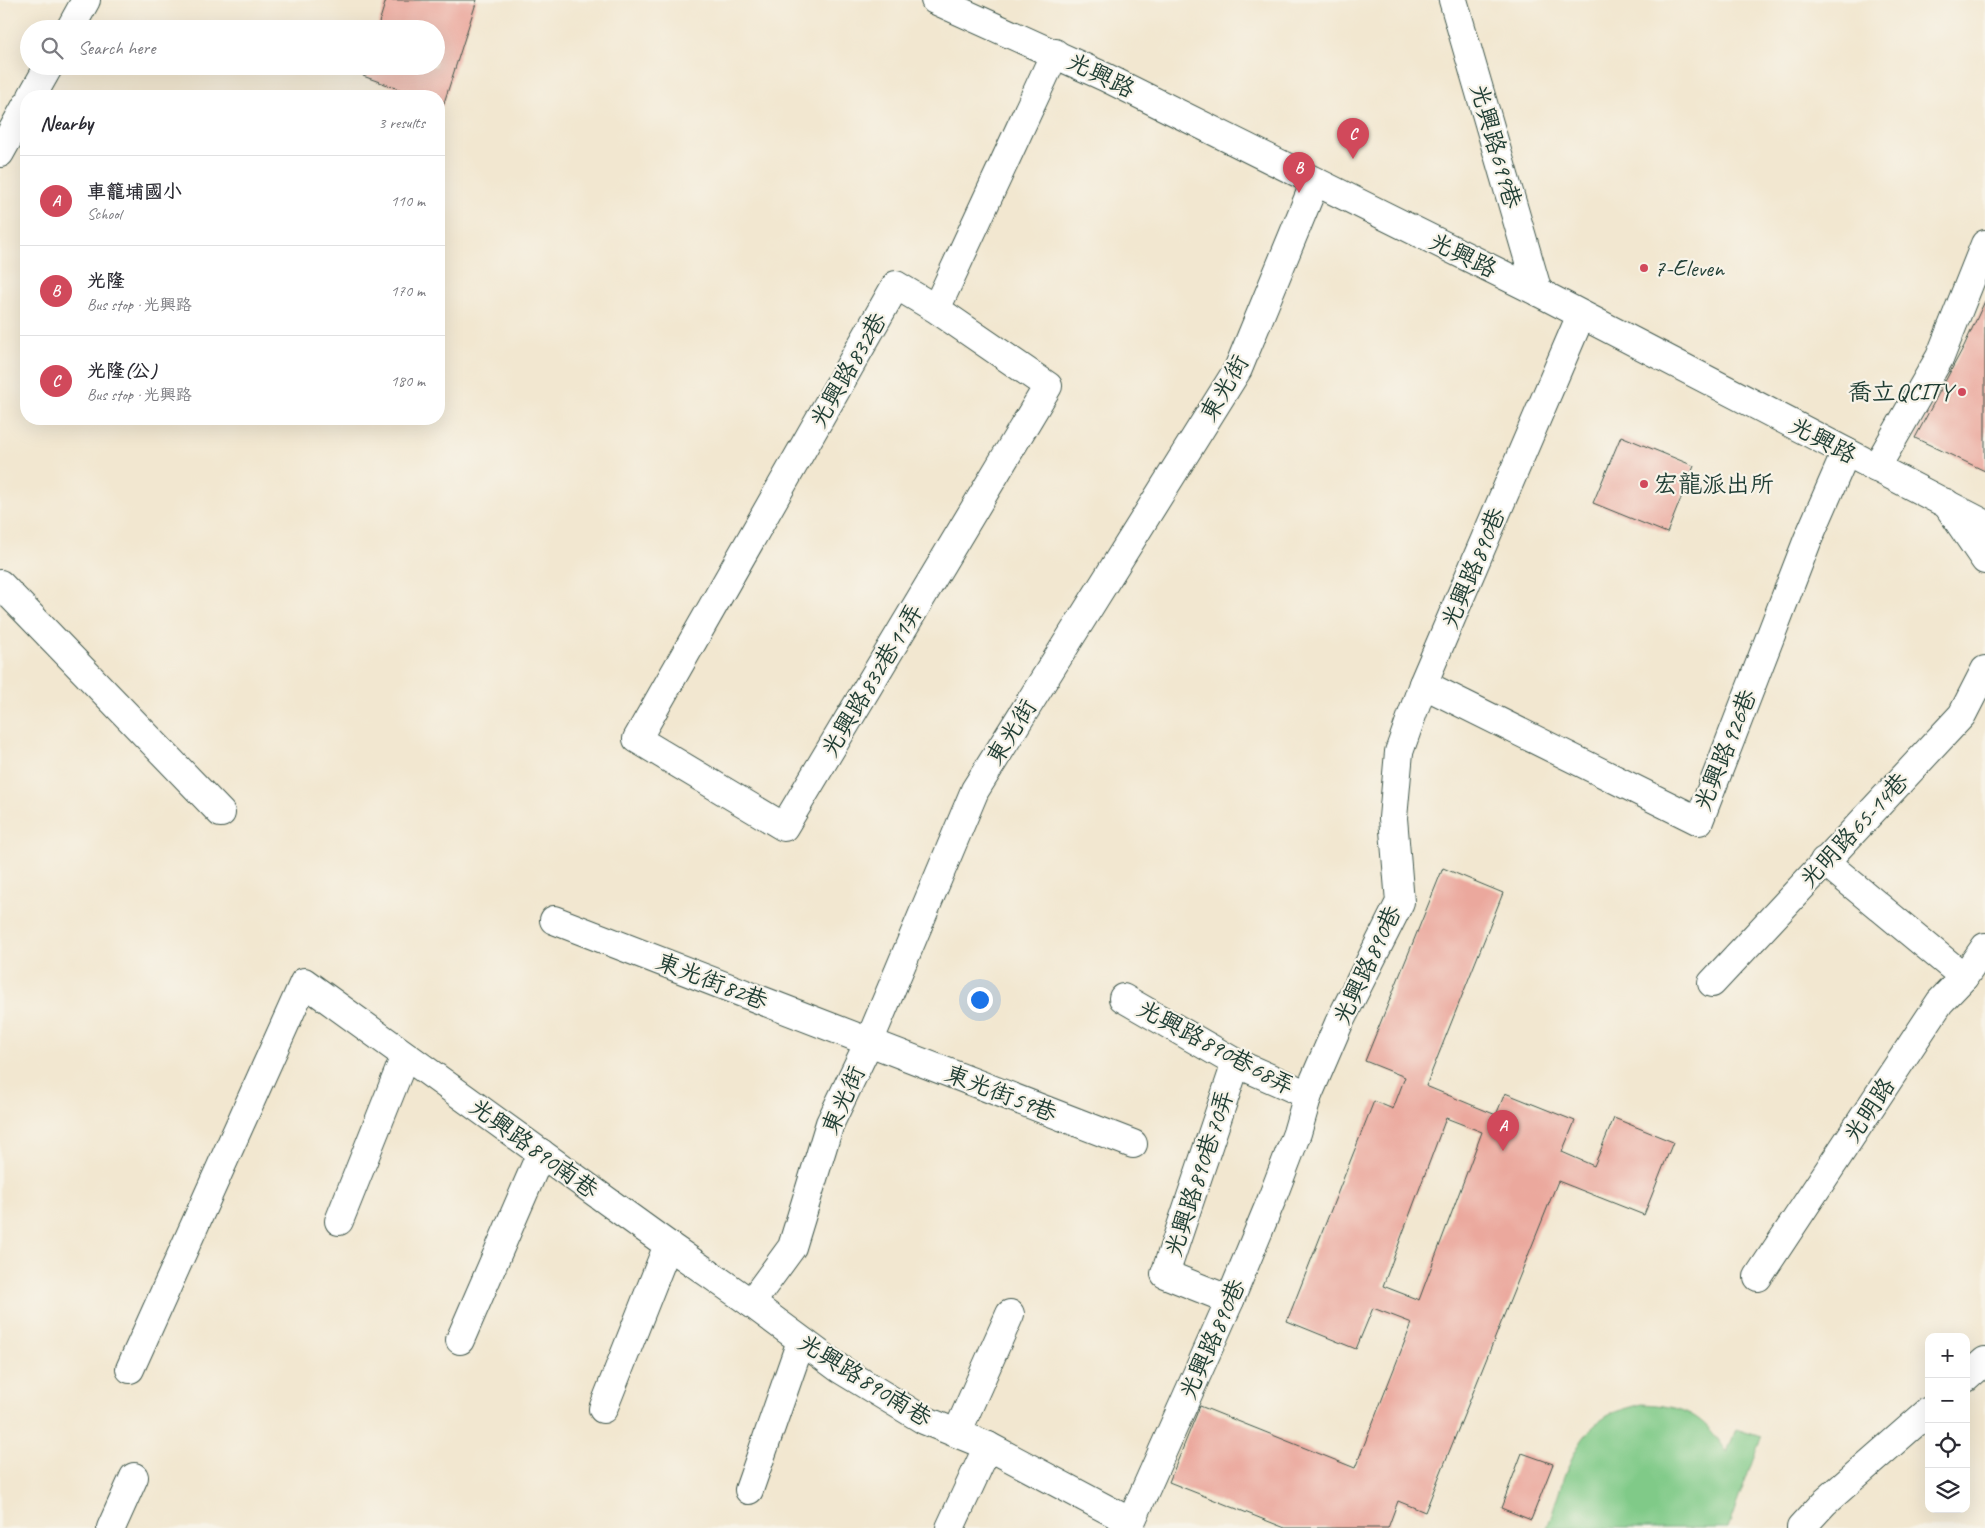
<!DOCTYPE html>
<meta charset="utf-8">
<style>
:root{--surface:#fff;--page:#f2f2f3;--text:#2b2b33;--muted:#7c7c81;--line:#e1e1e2;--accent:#d1495b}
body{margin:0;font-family:Caveat,"LXGW WenKai TC",sans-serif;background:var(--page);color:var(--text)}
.controls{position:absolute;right:15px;bottom:15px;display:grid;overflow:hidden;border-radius:10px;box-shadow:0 5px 20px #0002}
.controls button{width:45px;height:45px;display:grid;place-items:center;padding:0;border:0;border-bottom:1px solid var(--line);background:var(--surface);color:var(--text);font:25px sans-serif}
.you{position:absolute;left:979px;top:999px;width:18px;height:18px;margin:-12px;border:4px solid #fff;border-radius:50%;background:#1a73e8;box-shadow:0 0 0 8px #1a73e833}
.badge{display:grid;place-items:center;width:32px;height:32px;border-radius:50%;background:var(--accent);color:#fff;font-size:16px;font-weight:700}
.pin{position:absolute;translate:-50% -41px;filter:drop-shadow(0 1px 2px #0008)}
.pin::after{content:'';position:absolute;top:26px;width:18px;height:15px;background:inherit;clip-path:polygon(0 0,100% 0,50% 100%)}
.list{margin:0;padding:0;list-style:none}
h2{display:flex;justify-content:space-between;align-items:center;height:65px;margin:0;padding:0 20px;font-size:21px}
h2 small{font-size:16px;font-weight:400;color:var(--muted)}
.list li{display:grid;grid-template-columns:32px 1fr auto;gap:15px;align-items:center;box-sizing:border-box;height:90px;padding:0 20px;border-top:1px solid var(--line)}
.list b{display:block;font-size:19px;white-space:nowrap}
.list p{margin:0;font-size:16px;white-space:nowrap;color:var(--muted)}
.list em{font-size:16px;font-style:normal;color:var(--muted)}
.icon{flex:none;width:28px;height:28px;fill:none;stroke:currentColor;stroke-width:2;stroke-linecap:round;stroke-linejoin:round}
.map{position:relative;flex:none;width:1985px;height:1528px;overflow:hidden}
.search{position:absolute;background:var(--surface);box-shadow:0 5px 20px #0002;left:20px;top:20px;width:425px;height:55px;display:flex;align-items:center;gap:12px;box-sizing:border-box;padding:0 18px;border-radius:28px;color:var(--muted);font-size:19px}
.panel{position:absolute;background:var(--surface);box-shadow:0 5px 20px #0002;left:20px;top:90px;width:425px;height:335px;border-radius:20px}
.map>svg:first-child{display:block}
.green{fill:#80ca88;stroke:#50845e}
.building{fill:#eba89d;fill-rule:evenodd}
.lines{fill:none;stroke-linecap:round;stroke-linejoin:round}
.minor-casing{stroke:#3f564b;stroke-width:30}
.major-casing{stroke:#3f564b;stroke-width:30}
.minor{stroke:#fff;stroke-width:28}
.major{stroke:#fff;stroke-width:28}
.poi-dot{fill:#d1495b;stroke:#f7f3e8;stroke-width:2}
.labels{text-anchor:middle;stroke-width:4.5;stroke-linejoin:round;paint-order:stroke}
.street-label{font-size:24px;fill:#1f3d34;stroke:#f7f3e8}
.poi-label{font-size:24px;fill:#1f3d34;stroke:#f7f3e8;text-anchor:start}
</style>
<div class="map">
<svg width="1985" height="1528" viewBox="0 0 1985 1528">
<rect width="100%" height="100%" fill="#f7f3e8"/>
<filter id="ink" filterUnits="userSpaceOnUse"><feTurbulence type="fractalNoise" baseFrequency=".02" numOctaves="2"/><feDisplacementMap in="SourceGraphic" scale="10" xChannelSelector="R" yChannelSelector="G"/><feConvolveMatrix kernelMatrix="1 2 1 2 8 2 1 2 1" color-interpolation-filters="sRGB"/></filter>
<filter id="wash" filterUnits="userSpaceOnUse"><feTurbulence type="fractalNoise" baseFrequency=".0096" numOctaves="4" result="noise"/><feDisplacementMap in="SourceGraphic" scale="20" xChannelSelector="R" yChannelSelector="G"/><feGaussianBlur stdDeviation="1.12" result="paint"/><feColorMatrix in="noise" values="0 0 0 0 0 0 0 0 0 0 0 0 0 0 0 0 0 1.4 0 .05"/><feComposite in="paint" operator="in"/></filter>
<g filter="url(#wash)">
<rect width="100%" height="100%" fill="#f2e7d0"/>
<!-- green -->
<path class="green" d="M1641 1404C1685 1406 1702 1414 1727 1452L1736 1429 1761 1437 1728 1528H1547C1562 1487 1571 1431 1615 1412 1623 1409 1632 1407 1641 1404Z"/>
<g id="blocks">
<!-- building -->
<g class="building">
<path d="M386 0H477L443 106 439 104V96H418L363 76 366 66H436V29H377Z"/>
<path d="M1985 301V471L1915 438 1964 346Z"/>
<path d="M1621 436 1694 466 1667 533 1593 503Z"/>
<path d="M1443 868 1503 893 1426 1086 1496 1115 1505 1093 1575 1121 1562 1152 1594 1166 1614 1118 1673 1142 1644 1215 1558 1181 1425 1512 1398 1501 1388 1528H1285L1169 1482 1200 1406 1355 1468 1412 1323 1373 1308 1356 1349 1287 1321 1374 1101 1393 1109 1405 1077 1365 1061ZM1446 1118 1482 1132 1419 1300 1383 1286Z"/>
<path d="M1522 1453 1553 1464 1531 1520 1501 1508Z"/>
</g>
</g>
</g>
<g filter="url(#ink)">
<use href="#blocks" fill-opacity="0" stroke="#3f564b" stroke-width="1"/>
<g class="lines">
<!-- minor casing -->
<g class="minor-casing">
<g id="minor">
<path d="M1453 0 1538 292"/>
<path d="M70 29 86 0"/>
<path d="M32 96 49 66"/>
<path d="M0 153 26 106"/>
<path d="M936 309 1048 386 784 827 637 739 896 285 936 309 1055 53"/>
<path d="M1876 468 1940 357 1985 244"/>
<path d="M1946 503 1985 560"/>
<path d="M0 584 221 813"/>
<path d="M1423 684 1699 821 1808 539 1846 452"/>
<path d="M1824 861 1964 977"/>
<path d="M554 920 1133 1144"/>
<path d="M1712 983 1962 715 1985 670"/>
<path d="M1123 998 1236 1063 1308 1095"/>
<path d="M339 1221 405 1056"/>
<path d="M1758 1277 1940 1002 1964 977 1985 947"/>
<path d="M1230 1300 1165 1274 1236 1063"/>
<path d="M751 1303 792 1247 830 1123 869 1042 975 790 1238 369 1315 182"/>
<path d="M460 1340 541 1153"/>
<path d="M130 1369 304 982 668 1245 751 1303 840 1369 924 1420 988 1446 1131 1522 1230 1300 1271 1201 1297 1133 1308 1095 1339 1023 1400 902 1393 818 1399 752 1423 684 1581 315"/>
<path d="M1966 1378 1985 1361"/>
<path d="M603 1409 668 1245"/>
<path d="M957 1433 1010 1314"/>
<path d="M749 1490 801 1341"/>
<path d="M111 1528 134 1477"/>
<path d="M950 1528 988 1446"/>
<path d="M1801 1528 1824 1503 1929 1411"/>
</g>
</g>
<!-- major casing -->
<g class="major-casing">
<path id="major" d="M935 0 1105 77 1538 292 1985 524"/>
</g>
<!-- minor -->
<use href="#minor" class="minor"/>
<!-- major -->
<use href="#major" class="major"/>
</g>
</g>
<!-- markers -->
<g class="poi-dot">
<circle cx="1644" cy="268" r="5"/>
<circle cx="1962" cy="392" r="5"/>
<circle cx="1644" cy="484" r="5"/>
</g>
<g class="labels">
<!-- street labels -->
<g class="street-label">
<text transform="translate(1101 75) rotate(26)" y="8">光興路</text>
<text transform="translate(1496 146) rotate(74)" y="8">光興路699巷</text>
<text transform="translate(1463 255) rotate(26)" y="8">光興路</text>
<text transform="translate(848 370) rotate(-60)" y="8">光興路832巷</text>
<text transform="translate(1224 388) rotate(-60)" y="8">東光街</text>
<text transform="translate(1823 440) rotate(28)" y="8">光興路</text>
<text transform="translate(1473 568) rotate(-67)" y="8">光興路890巷</text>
<text transform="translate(872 680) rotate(-59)" y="8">光興路832巷11弄</text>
<text transform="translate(1011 732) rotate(-58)" y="8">東光街</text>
<text transform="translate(1725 750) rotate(-68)" y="8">光興路926巷</text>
<text transform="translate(1854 830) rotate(-47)" y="8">光明路65-14巷</text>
<text transform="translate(1367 965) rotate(-65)" y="8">光興路890巷</text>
<text transform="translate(712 981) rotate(21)" y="8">東光街82巷</text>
<text transform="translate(1216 1047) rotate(28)" y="8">光興路890巷68弄</text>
<text transform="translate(1001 1093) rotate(21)" y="8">東光街59巷</text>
<text transform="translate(843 1100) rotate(-66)" y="8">東光街</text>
<text transform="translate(1869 1110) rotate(-56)" y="8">光明路</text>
<text transform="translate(534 1148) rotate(36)" y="8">光興路890南巷</text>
<text transform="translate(1199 1173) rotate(-72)" y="8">光興路890巷70弄</text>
<text transform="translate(1212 1339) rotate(-66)" y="8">光興路890巷</text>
<text transform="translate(865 1380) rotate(32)" y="8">光興路890南巷</text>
</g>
<!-- poi labels -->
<g class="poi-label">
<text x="1654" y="276">7-Eleven</text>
<text x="1952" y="400" text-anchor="end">喬立QCITY</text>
<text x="1654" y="492">宏龍派出所</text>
</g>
</g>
</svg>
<div class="controls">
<button>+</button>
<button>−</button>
<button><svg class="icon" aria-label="locate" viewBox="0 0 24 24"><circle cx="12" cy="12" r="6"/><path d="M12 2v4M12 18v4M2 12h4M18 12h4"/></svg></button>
<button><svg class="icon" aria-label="layers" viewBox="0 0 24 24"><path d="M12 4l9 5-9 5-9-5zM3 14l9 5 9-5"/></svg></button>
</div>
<div class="you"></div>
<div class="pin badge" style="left:1503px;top:1151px">A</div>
<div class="pin badge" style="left:1299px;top:193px">B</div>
<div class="pin badge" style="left:1353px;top:159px">C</div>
<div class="search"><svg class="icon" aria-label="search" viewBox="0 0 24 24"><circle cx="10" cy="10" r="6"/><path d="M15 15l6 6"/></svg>Search here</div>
<section class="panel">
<h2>Nearby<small>3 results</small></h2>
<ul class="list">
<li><span class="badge">A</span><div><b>車籠埔國小</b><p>School</p></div><em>110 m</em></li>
<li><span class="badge">B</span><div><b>光隆</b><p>Bus stop · 光興路</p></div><em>170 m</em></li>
<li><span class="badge">C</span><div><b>光隆(公)</b><p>Bus stop · 光興路</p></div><em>180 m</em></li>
</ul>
</section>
</div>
